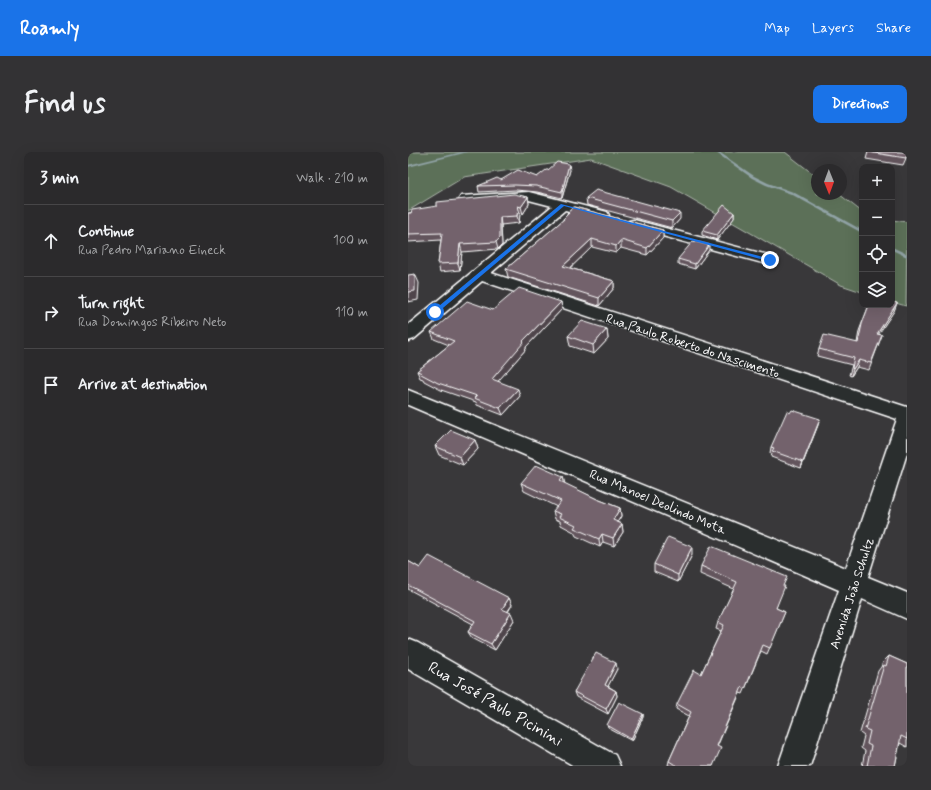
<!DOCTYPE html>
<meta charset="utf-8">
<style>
:root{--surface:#2b2a2c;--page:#333234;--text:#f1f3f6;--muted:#a6a7a9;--line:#474648;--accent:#1a73e8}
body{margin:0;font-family:Mynerve,sans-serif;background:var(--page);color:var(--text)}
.controls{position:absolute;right:12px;top:12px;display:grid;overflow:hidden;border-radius:8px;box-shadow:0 4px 16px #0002}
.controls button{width:36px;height:36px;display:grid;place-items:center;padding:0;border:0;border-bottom:1px solid var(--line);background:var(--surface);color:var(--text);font:20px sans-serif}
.compass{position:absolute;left:403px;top:12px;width:36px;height:36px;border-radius:50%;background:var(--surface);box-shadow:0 4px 16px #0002;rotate:179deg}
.stop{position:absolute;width:12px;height:12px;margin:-9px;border:3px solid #1a73e8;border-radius:50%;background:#fff}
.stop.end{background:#1a73e8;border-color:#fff;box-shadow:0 1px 4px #0008}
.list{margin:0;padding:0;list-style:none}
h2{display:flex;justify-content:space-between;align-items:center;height:52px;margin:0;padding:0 16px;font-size:17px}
h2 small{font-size:13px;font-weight:400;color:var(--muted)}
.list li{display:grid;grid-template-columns:26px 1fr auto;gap:12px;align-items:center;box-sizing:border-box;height:72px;padding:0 16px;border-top:1px solid var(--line)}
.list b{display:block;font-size:15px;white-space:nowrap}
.list p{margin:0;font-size:13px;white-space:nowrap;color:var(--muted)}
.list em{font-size:13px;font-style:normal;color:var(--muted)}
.icon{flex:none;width:22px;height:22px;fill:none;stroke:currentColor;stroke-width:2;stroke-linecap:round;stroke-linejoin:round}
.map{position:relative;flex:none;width:499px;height:614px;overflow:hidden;border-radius:8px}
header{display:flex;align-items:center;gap:24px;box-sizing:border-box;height:56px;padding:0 20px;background:var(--accent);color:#fff}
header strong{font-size:19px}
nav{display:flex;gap:22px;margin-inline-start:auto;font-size:14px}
.intro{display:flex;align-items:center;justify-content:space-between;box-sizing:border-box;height:96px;padding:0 24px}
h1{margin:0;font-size:28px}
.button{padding:10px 18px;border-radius:8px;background:var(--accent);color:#fff;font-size:14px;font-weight:700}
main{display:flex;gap:24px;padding:0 24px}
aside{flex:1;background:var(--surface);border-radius:8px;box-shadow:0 4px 16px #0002}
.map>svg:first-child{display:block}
.green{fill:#5c7059;stroke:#aeb8ac}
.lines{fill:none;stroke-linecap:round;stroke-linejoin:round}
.stream{fill:#91a3a6;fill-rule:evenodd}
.minor-casing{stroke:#fff;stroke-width:3}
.minor{fill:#2a2d2e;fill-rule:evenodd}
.wall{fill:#63545d;stroke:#fff}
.shaded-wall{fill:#50454c;stroke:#fff}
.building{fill:#73626c;stroke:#fff}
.route{fill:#1a73e8}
.labels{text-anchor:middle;stroke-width:3;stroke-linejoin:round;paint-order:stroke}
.street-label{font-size:13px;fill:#fff;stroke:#2a2d2e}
.near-street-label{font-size:16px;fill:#fff;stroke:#2a2d2e}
</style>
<header>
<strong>Roamly</strong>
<nav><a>Map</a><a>Layers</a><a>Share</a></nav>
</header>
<div class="intro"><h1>Find us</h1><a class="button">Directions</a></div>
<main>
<aside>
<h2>3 min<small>Walk · 210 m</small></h2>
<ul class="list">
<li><svg class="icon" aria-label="ahead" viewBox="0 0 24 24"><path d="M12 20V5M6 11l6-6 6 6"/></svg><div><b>Continue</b><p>Rua Pedro Mariano Eineck</p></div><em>100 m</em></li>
<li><svg class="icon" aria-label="right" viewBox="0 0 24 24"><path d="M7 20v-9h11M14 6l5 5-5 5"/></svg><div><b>Turn right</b><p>Rua Domingos Ribeiro Neto</p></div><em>110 m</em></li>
<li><svg class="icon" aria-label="arrive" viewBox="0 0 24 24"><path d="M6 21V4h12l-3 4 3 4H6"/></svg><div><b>Arrive at destination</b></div></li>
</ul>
</aside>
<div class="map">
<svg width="499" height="614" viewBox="0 0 499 614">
<rect width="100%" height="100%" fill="#39383a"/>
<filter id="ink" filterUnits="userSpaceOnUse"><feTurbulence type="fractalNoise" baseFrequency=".025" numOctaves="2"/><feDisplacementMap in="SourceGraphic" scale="8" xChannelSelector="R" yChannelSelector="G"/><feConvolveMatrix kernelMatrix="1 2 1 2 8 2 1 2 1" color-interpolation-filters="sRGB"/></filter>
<g filter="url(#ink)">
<!-- green -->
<g class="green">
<path d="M0 0H377L409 25V42H431L454 60V140L433 133 263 35 183 6 56 25 0 59Z"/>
<path d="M484 68 499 70 498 154 484 150Z"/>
</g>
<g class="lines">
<!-- stream -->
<g class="stream">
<path d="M54 0H60L0 15V13Z"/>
<path d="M307 0H311L346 24 360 31 385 40 454 78V81L383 42 358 33 344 26Z"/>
<path d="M484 95 499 102V105L484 98Z"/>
</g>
<!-- minor casing -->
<g class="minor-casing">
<g id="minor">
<path d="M121 40 199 60 201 63 199 66 194 67 157 58 83 121 499 255V301L460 425 499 441V467L454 447 402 614H370L431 438 0 253V238L438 416 489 267 74 129 6 187 0 189V173L144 54 121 48 58 51 53 50 51 47 53 44Z"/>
<path d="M226 68 368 105 370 108 368 111 362 113 221 75 219 72 221 69Z"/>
<path d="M0 487 10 491 207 603 212 614H166L0 517Z"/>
</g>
</g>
<!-- minor -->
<use href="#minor" class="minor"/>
</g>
<!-- wall -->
<g class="wall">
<path d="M460 0 499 4 495 13 458 7Z"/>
<path d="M140 18H162L154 46 129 40 108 38 71 40 70 34 93 28 129 25Z"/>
<path d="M120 45 121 52 115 62 112 61 111 71 93 73 94 93 90 97 54 100 52 118 32 120 30 112 33 88 0 90V61Z"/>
<path d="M178 46 272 67 264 76 179 53Z"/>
<path d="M166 55 255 78V86L239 103 213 96 208 101 184 95 162 116 206 129V136L191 154 100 125 98 117 155 68V67L159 63V61Z"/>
<path d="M326 61V66L309 88 294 83V79Z"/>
<path d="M301 98 287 117 270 112V107Z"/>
<path d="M153 150 154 157 118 195V197L90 229 112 244 95 263 69 253 68 250 33 238 16 229 15 227 12 226 9 219 41 193 26 187 23 180 85 158Z"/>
<path d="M489 151 486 159 470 182 474 183 461 218 449 215 443 224 441 223 444 213 409 204 411 197 449 191 451 179 461 153Z"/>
<path d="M199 177 200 187 186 202 162 194 160 184Z"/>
<path d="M410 273 393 316 363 305 364 302 362 301 363 295Z"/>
<path d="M67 288 70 297 55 313 31 303 27 294Z"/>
<path d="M155 325 157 332 189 347 212 356 213 364 210 370 214 372 215 380 206 394 195 390 192 395 168 384 166 380 153 373 152 369 147 367 145 359 149 355 116 339 113 331Z"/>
<path d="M284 403 270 430 246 420V412Z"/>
<path d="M0 409 12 416 101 446 104 453 100 460 106 468 87 498 64 486 60 480 65 472 0 437Z"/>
<path d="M293 414 375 434 368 456 377 460 359 502 353 499 335 542 332 541 309 595 305 614H262L260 613 261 609 281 564 268 557 269 552 293 522 313 479 308 477 310 470 326 437 292 422Z"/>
<path d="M481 504 499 512V595L492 591 487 614H454L457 599 453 596 456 584 452 581 470 519 473 515 475 510Z"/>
<path d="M209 517 200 534 208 539 209 544 200 562 168 545 166 540Z"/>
<path d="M235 562V565L224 589 200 576 199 573Z"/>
</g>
<!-- shaded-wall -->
<g class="shaded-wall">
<path d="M161 12 162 18 154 46V40Z"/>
<path d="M120 45 121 52 115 62 113 55Z"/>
<path d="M110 54 112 61 111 71 109 64Z"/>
<path d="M272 61V67L264 76V69Z"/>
<path d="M326 61V66L309 88V83Z"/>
<path d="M92 65 93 73 94 93 90 97 88 90Z"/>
<path d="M255 78V86L239 103V96Z"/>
<path d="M184 87V95L156 122 155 114Z"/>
<path d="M213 88V96L208 101V94Z"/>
<path d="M52 92 54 100 52 118 50 111Z"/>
<path d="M301 93V98L287 117V112Z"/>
<path d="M7 122 11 131 10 148 0 150V140Z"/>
<path d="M206 129V136L191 154V146Z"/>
<path d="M153 150 154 157 118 195V197L86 234 84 227 115 189Z"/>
<path d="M489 151 486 159 466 189 469 182Z"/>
<path d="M199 177 200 187 186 202 185 193Z"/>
<path d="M451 208 449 215 443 224 445 217Z"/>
<path d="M110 237 112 244 95 263 92 256Z"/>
<path d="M412 267 410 273 393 316 395 310Z"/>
<path d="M67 288 70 297 55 313 52 305Z"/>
<path d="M155 325 157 334 152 329Z"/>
<path d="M212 356 213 364 206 376 205 368Z"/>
<path d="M214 372 215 380 206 394 205 386Z"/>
<path d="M194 382 195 390 192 395 191 387Z"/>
<path d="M284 395V403L270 430V423Z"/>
<path d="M101 446 104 453 97 463 94 457Z"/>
<path d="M103 461 106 468 87 498 83 492Z"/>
<path d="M208 511 209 517 198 538 197 533Z"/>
<path d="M208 539 209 544 200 562 198 557Z"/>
<path d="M235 562V565L224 589 223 587Z"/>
</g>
<!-- building -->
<g class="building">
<path d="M460 0H499V3L498 6Z"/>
<path d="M149 10 161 12 154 40 128 34 107 33 70 34 89 26 93 28 110 18 129 25 138 18H140Z"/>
<path d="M188 38 272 61 264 69 178 46Z"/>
<path d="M106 42 120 45 113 55 110 54 109 64 92 65V86L88 90 52 92 50 111 30 112 34 81 0 82V61H3L4 58 29 54V50Z"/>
<path d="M316 53 326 61 309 83 294 79Z"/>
<path d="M166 55 255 78 239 96 213 88 208 94 184 87 155 114 206 129 191 146 98 117 156 67H155L161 61H159Z"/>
<path d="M285 89 301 93 287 112 270 107Z"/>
<path d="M7 122V139L0 140V123Z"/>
<path d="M111 136 153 150 115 189 116 190 84 227 110 237 92 256 66 246 69 244 30 231 13 222 14 221 9 219 46 189 23 180 59 149 85 158Z"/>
<path d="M484 150 489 151 469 182 474 183 463 211 451 208 445 217 444 216 446 206 411 197 416 183 450 191 454 172 461 153H484Z"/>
<path d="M174 169 199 177 185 193 160 184Z"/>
<path d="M384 258 412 267 395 310 364 299 366 296 363 295 379 259 382 261Z"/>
<path d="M43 278 67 288 52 305 27 294Z"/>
<path d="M128 313 155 325 152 329 189 347 212 356 205 368 214 372 205 386 194 382 191 387 166 376 168 373 151 365 153 362 145 359 153 349 113 331Z"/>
<path d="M260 385 284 395 270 423 246 412Z"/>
<path d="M303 394 379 425 375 434H377L368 456 377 460 362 496 355 493 337 537 334 535 309 594 313 596 305 614H269L261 609 283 560 269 552 286 518 293 522 316 473 310 470 329 430 293 414Z"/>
<path d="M21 404 101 446 94 457 103 461 83 492 60 480 67 469 0 433V409L12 416Z"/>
<path d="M188 501 208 511 197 533 208 539 198 557 166 540Z"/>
<path d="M481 504 499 512V587L493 584 487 614H459L463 594 459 592 462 579 457 577 476 513 478 514Z"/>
<path d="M211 550 235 562 223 587 199 573Z"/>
</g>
</g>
<!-- route -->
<path class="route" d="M153 52 363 107 364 108 360 109 156 54 29 161H25V159Z"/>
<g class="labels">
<!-- street labels -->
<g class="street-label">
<text transform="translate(285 193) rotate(18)" y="5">Rua Paulo Roberto do Nascimento</text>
<text transform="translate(250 349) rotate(23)" y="5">Rua Manoel Deolindo Mota</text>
<text transform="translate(443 441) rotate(-72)" y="5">Avenida João Schultz</text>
</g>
<!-- near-street labels -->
<g class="near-street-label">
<text transform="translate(88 551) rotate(30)" y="6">Rua José Paulo Picinini</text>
</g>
</g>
</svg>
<div class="controls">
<button>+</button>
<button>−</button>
<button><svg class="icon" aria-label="locate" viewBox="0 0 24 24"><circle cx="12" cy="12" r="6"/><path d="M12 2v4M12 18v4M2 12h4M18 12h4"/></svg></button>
<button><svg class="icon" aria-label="layers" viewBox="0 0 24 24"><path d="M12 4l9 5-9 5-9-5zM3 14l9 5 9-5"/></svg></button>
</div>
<svg class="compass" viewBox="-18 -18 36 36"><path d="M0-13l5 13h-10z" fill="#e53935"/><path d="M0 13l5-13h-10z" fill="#a6a7a9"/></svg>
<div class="stop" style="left:27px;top:160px"></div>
<div class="stop end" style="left:362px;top:108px"></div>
</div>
</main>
